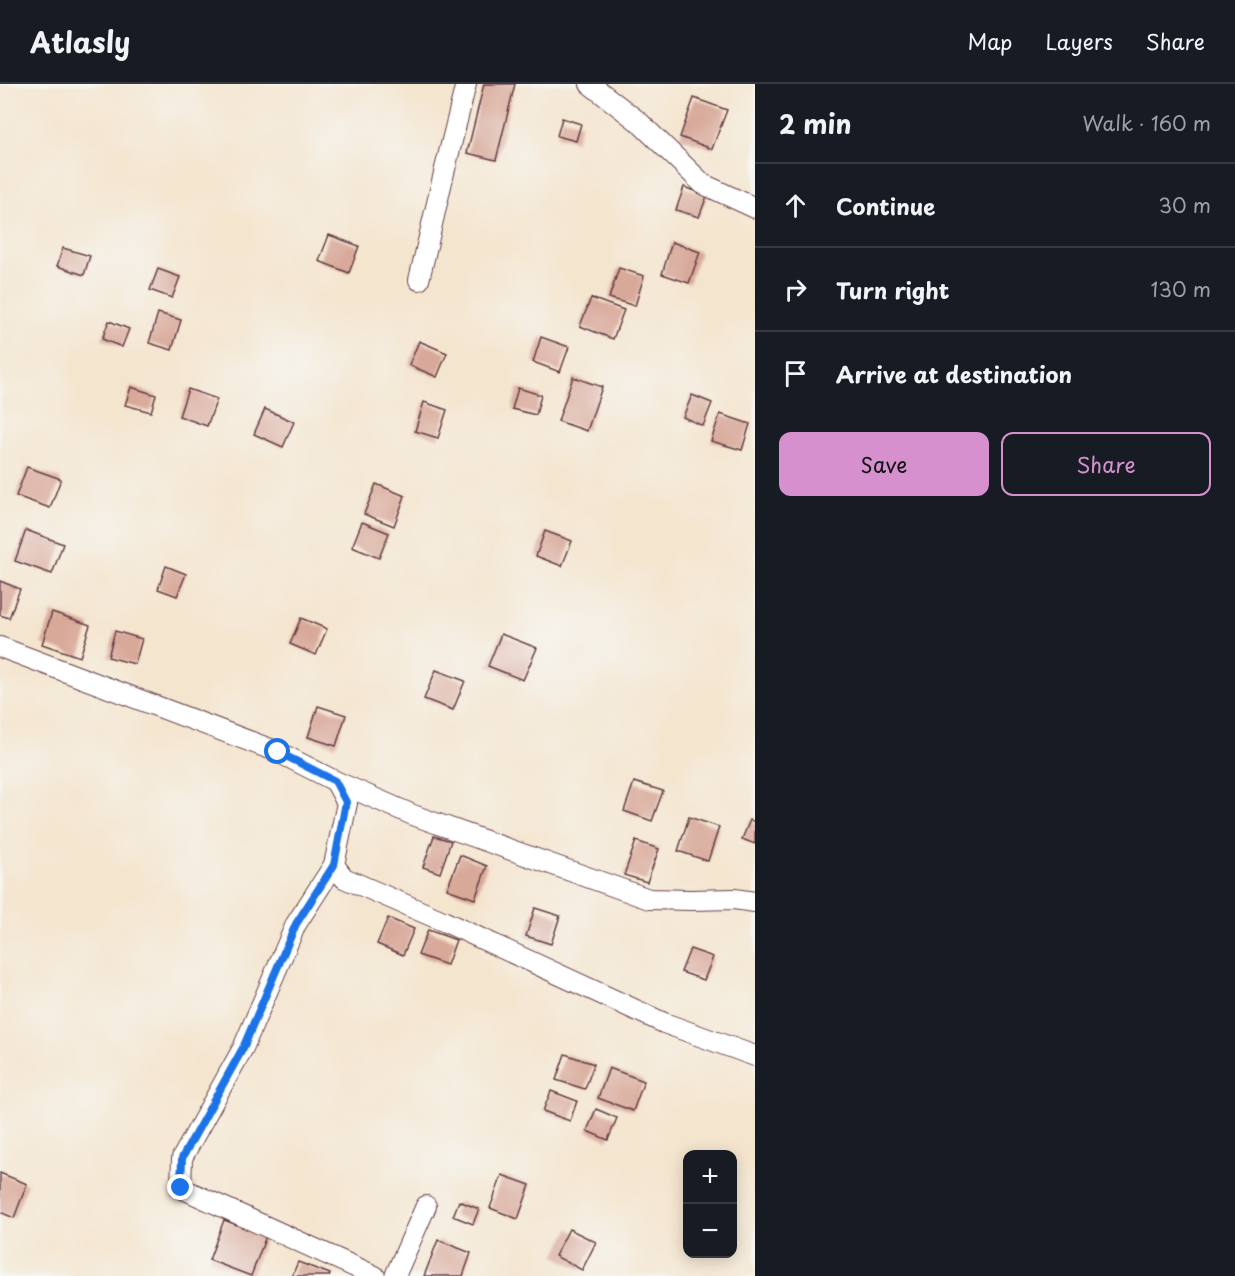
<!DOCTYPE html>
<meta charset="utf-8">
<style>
:root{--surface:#171b24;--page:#242831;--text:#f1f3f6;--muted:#9ea1a6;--line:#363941;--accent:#d690ce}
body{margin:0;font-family:"Playpen Sans",sans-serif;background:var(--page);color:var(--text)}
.controls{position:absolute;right:18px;bottom:18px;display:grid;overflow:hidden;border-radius:12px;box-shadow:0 3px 15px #0003}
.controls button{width:54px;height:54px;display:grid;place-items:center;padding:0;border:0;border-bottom:2px solid var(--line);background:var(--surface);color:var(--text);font:30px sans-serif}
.stop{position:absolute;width:18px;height:18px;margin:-14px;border:4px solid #1a73e8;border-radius:50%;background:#fff}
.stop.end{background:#1a73e8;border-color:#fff;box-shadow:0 2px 6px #0008}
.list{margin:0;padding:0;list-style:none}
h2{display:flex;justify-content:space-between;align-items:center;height:78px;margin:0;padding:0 24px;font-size:26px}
h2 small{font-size:20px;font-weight:400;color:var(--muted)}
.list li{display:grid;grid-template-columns:39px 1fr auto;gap:18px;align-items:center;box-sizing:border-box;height:84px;padding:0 24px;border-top:2px solid var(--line)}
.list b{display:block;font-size:22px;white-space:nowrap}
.list em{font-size:20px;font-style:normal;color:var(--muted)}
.actions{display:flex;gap:12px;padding:18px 24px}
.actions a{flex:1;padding:14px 0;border:2px solid var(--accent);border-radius:12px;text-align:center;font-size:21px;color:var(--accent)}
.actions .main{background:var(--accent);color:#111}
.icon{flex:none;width:33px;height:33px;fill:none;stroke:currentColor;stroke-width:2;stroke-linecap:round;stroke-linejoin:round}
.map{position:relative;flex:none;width:755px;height:1192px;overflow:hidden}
header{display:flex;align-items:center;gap:36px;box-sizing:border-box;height:84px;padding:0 30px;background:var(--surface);border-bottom:2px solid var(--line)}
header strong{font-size:28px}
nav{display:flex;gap:33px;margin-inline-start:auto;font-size:21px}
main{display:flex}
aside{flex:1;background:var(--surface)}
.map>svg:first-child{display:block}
.building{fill:#d8a899}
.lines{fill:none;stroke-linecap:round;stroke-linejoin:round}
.minor-casing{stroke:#643d44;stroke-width:22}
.minor{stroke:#fff;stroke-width:20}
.route{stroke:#1a73e8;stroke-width:8}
</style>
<header>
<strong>Atlasly</strong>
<nav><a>Map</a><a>Layers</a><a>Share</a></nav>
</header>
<main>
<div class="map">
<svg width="755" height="1192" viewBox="0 0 755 1192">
<rect width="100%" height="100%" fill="#f6f6f2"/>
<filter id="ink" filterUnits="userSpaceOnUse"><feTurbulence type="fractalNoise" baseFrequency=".0167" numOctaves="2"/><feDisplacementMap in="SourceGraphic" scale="12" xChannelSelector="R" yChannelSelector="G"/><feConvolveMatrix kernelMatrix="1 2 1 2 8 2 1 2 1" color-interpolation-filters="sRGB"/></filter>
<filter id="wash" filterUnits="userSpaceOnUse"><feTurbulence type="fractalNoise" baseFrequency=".008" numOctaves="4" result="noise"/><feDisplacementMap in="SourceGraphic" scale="24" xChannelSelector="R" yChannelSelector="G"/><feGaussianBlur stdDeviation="1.35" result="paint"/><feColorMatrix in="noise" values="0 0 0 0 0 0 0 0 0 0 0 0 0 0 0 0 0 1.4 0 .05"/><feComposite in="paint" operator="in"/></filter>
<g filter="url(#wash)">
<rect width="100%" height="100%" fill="#f4e5cf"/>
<g id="blocks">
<!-- building -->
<g class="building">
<path d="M484 0H515L496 76 467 69Z"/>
<path d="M694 14 727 26 712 65 680 53Z"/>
<path d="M562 34 581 40 576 57 557 52Z"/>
<path d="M684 103 707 112 699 133 676 126Z"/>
<path d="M329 151 359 162 349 189 319 177Z"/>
<path d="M672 158 700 168 689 199 662 190Z"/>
<path d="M63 164 90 172 84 191 57 182Z"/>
<path d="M619 184 644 192 635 222 609 214Z"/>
<path d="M158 185 180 193 172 214 150 206Z"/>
<path d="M591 214 624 226 613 255 580 242Z"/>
<path d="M158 229 181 236 172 266 149 259Z"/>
<path d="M109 237 129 245 122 263 102 255Z"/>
<path d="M541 253 569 263 560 288 533 278Z"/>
<path d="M419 257 447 269 437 293 409 281Z"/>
<path d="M573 293 602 303 587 347 558 337Z"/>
<path d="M131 303 156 311 151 328 125 321Z"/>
<path d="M518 304 541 311 536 331 512 325Z"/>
<path d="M188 305 217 315 207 342 179 332Z"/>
<path d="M692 311 712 319 703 342 683 333Z"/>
<path d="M424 318 447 326 438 354 415 347Z"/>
<path d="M265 325 294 338 283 363 254 350Z"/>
<path d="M720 330 750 340 742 366 711 357Z"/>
<path d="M27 383 61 395 50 424 16 412Z"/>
<path d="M376 400 405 412 394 442 364 430Z"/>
<path d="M362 438 389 449 379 474 352 463Z"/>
<path d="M26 446 63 460 52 490 15 477Z"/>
<path d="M545 447 572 457 562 482 536 472Z"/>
<path d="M166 482 186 490 177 512 158 505Z"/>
<path d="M0 497 20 505 9 534 0 531Z"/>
<path d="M52 528 90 541 80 573 42 560Z"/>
<path d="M301 534 327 545 316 571 290 560Z"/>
<path d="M115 547 142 555 135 580 108 573Z"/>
<path d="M501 550 537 564 523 596 488 582Z"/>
<path d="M436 586 465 597 453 626 424 615Z"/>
<path d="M318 622 346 631 336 662 308 653Z"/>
<path d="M634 698 663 707 652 737 624 727Z"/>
<path d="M689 733 719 743 708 777 678 767Z"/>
<path d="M750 736 755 738V760L742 755Z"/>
<path d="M434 752 451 757 440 789 423 783Z"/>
<path d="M636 757 659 765 647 798 624 791Z"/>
<path d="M460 771 487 782 475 815 447 805Z"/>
<path d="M535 824 560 832 551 860 526 852Z"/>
<path d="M388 834 414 845 403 871 377 860Z"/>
<path d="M428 846 456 856 447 881 418 871Z"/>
<path d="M690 865 713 873 704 896 681 888Z"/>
<path d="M565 970 594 980 585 1005 556 996Z"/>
<path d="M609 984 644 997 633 1027 598 1014Z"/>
<path d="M551 1007 577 1017 570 1037 543 1027Z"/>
<path d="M596 1025 617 1034 608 1056 587 1047Z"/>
<path d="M0 1089 27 1100 14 1134 0 1128Z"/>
<path d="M502 1091 530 1101 518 1135 490 1124Z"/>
<path d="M459 1117 479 1125 473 1140 453 1132Z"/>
<path d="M224 1136 266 1152 251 1192 209 1176Z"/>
<path d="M569 1145 596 1158 582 1186 555 1172Z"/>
<path d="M438 1156 471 1169 463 1192H424Z"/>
<path d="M298 1178 330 1190 329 1192H292Z"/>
</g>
</g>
</g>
<g filter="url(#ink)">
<use href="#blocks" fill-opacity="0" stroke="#643d44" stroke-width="1.5"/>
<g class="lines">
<!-- minor casing -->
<g class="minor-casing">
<g id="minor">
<path d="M590 0 639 38 703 100 755 124"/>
<path d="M419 196 444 89 466 0"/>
<path d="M0 563 278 668 335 697 347 719 334 781 344 794 443 837 664 939 755 972"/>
<path d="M335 697 413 731 649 815 691 816 734 815 755 818"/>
<path d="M334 781 296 840 243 964 182 1074 181 1104 375 1192"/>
<path d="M395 1192 426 1122"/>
</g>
</g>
<!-- minor -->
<use href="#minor" class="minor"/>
</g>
</g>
<g class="lines" filter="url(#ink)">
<!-- route -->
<path class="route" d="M181 1104 182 1074 243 964 296 840 334 781 346 718 335 697 278 668"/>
</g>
</svg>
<div class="controls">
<button>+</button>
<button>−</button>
</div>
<div class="stop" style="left:278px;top:668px"></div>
<div class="stop end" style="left:181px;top:1104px"></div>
</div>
<aside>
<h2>2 min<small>Walk · 160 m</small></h2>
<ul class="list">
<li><svg class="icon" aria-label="ahead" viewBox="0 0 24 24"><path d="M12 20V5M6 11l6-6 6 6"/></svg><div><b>Continue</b></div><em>30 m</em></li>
<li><svg class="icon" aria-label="right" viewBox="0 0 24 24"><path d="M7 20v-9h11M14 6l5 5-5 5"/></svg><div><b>Turn right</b></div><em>130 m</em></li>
<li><svg class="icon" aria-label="arrive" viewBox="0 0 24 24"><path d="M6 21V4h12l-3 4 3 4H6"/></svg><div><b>Arrive at destination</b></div></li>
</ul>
<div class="actions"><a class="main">Save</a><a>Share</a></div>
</aside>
</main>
